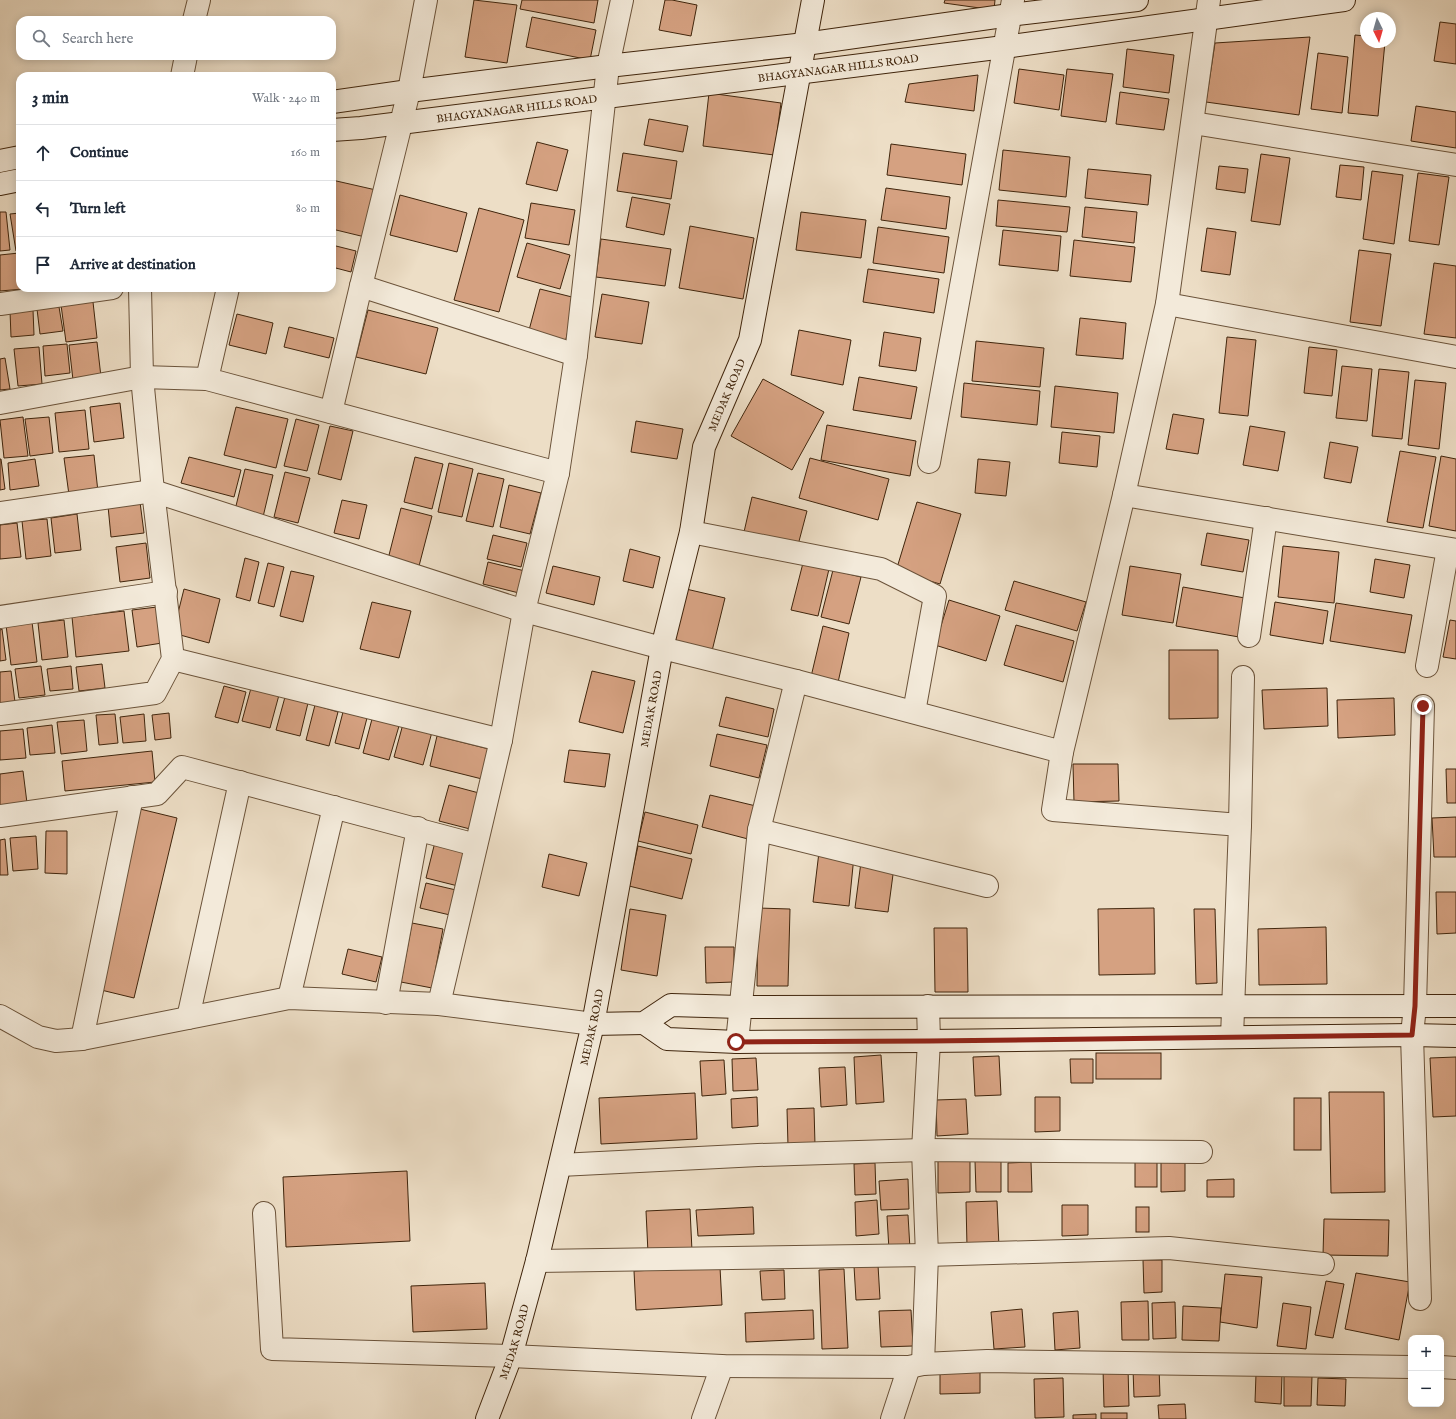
<!DOCTYPE html>
<meta charset="utf-8">
<style>
:root{--surface:#fff;--page:#f2f2f3;--text:#1f2937;--muted:#747a83;--line:#e0e1e3}
body{margin:0;font-family:"IM FELL English",serif;background:var(--page);color:var(--text)}
.controls{position:absolute;right:12px;bottom:12px;display:grid;overflow:hidden;border-radius:8px;box-shadow:0 2px 10px #0003}
.controls button{width:36px;height:36px;display:grid;place-items:center;padding:0;border:0;border-bottom:1px solid var(--line);background:var(--surface);color:var(--text);font:20px sans-serif}
.compass{position:absolute;left:1360px;top:12px;width:36px;height:36px;border-radius:50%;background:var(--surface);box-shadow:0 2px 10px #0003;rotate:175deg}
.stop{position:absolute;width:12px;height:12px;margin:-9px;border:3px solid #8f2418;border-radius:50%;background:#fff}
.stop.end{background:#8f2418;border-color:#fff;box-shadow:0 1px 4px #0008}
.list{margin:0;padding:0;list-style:none}
h2{display:flex;justify-content:space-between;align-items:center;height:52px;margin:0;padding:0 16px;font-size:17px}
h2 small{font-size:13px;font-weight:400;color:var(--muted)}
.list li{display:grid;grid-template-columns:26px 1fr auto;gap:12px;align-items:center;box-sizing:border-box;height:56px;padding:0 16px;border-top:1px solid var(--line)}
.list b{display:block;font-size:15px;white-space:nowrap}
.list em{font-size:13px;font-style:normal;color:var(--muted)}
.icon{flex:none;width:22px;height:22px;fill:none;stroke:currentColor;stroke-width:2;stroke-linecap:round;stroke-linejoin:round}
.map{position:relative;flex:none;width:1456px;height:1419px;overflow:hidden}
.search{position:absolute;background:var(--surface);box-shadow:0 2px 10px #0003;left:16px;top:16px;width:320px;height:44px;display:flex;align-items:center;gap:10px;box-sizing:border-box;padding:0 14px;border-radius:12px;color:var(--muted);font-size:15px}
.panel{position:absolute;background:var(--surface);box-shadow:0 2px 10px #0003;left:16px;top:72px;width:320px;height:220px;border-radius:12px}
.map>svg:first-child{display:block}
.building{fill:#d5a181;stroke:#40250c}
.lines{fill:none;stroke-linecap:round;stroke-linejoin:round}
.street-casing{stroke:#6b533a;stroke-width:24}
.secondary-casing{stroke:#40250c;stroke-width:24}
.street{stroke:#f3eada;stroke-width:22}
.secondary{stroke:#f3eada;stroke-width:22}
.route{stroke:#8f2418;stroke-width:5}
.labels{text-anchor:middle;stroke-width:3;stroke-linejoin:round;paint-order:stroke}
.street-label{font-size:11px;fill:#40250c;stroke:#f3eada}
</style>
<div class="map">
<svg width="1456" height="1419" viewBox="0 0 1456 1419">
<rect width="100%" height="100%" fill="#eddec6"/>
<filter id="stains"><feTurbulence type="fractalNoise" baseFrequency=".005" numOctaves="4"/><feColorMatrix values="0 0 0 0 .2 0 0 0 0 .09 0 0 0 0 .02 0 0 0 .5 -.17"/></filter>
<radialGradient id="worn" r=".72"><stop offset=".6" stop-color="#630" stop-opacity="0"/><stop offset="1" stop-color="#630" stop-opacity=".3"/></radialGradient>
<!-- building -->
<g class="building">
<path d="M474 0 517 5 507 63 465 57Z"/>
<path d="M522 0H598L594 23 520 9Z"/>
<path d="M665 0H672L697 5 691 36 659 30Z"/>
<path d="M945 0H995L994 10 944 3Z"/>
<path d="M532 17 596 30 590 60 526 47Z"/>
<path d="M1440 22 1456 24V64L1434 61Z"/>
<path d="M1355 35 1366 36V42H1385L1378 116 1348 113Z"/>
<path d="M1310 37 1299 115 1206 102 1215 43Z"/>
<path d="M1127 49 1174 55 1169 93 1123 87Z"/>
<path d="M1318 53 1348 57 1342 113 1311 109Z"/>
<path d="M1019 69 1064 75 1059 110 1014 103Z"/>
<path d="M1067 69 1113 74 1106 122 1061 116Z"/>
<path d="M978 75 974 111 905 102 909 84Z"/>
<path d="M1120 92 1169 99 1164 130 1116 124Z"/>
<path d="M709 93 781 103 774 155 703 146Z"/>
<path d="M1416 106 1456 112V148L1411 141Z"/>
<path d="M649 119 688 126 683 152 644 145Z"/>
<path d="M537 142 568 150 557 191 526 184Z"/>
<path d="M891 144 966 154 962 185 887 175Z"/>
<path d="M1003 150 1070 157 1066 197 999 190Z"/>
<path d="M623 153 677 161 671 199 617 191Z"/>
<path d="M1261 154 1290 158 1280 225 1251 221Z"/>
<path d="M1340 165 1364 167 1361 200 1336 197Z"/>
<path d="M1219 166 1248 169 1245 193 1216 189Z"/>
<path d="M1088 169 1151 175 1148 205 1085 198Z"/>
<path d="M1372 171 1403 175 1394 244 1363 239Z"/>
<path d="M1418 173 1449 177 1439 245 1409 241Z"/>
<path d="M332 180 376 190 365 237 332 229Z"/>
<path d="M886 188 950 197 946 229 881 220Z"/>
<path d="M400 195 467 213 457 252 390 235Z"/>
<path d="M632 197 670 204 664 235 626 227Z"/>
<path d="M998 200 1070 207 1067 232 996 226Z"/>
<path d="M531 203 575 210 569 245 525 238Z"/>
<path d="M1085 207 1137 212 1134 243 1082 237Z"/>
<path d="M479 208 524 220 499 312 454 300Z"/>
<path d="M0 212H6L10 250 0 251Z"/>
<path d="M801 212 866 220 861 258 796 250Z"/>
<path d="M20 213V250L16 251 10 214Z"/>
<path d="M690 226 754 238 743 299 679 288Z"/>
<path d="M878 227 949 237 944 273 873 263Z"/>
<path d="M1207 228 1236 232 1230 275 1201 271Z"/>
<path d="M1003 230 1061 236 1058 271 999 265Z"/>
<path d="M601 239 671 249 665 286 596 277Z"/>
<path d="M1074 240 1135 247 1131 282 1070 276Z"/>
<path d="M527 243 570 255 560 289 517 277Z"/>
<path d="M332 245 356 251 351 272 332 267Z"/>
<path d="M1359 250 1391 254 1381 326 1350 322Z"/>
<path d="M19 253 20 288 23 289 0 291V255Z"/>
<path d="M1434 263 1456 266V338L1424 334Z"/>
<path d="M868 269 939 279 934 313 863 302Z"/>
<path d="M540 289 576 298 565 343 528 334Z"/>
<path d="M602 294 649 302 642 344 595 337Z"/>
<path d="M93 302 97 338 66 342 61 305Z"/>
<path d="M59 307 63 331 40 334 37 309Z"/>
<path d="M33 310 34 335 11 337 10 311Z"/>
<path d="M368 310 438 328 426 374 356 357Z"/>
<path d="M237 314 273 323 266 354 229 345Z"/>
<path d="M1080 318 1126 323 1123 359 1076 355Z"/>
<path d="M289 327 334 338 329 358 284 347Z"/>
<path d="M799 330 851 340 843 385 791 375Z"/>
<path d="M884 332 921 338 916 371 879 366Z"/>
<path d="M1227 337 1256 340 1248 416 1219 413Z"/>
<path d="M976 341 1044 348 1040 387 972 381Z"/>
<path d="M97 342 101 377 73 380 69 345Z"/>
<path d="M67 344 70 373 45 376 43 346Z"/>
<path d="M39 347 42 384 18 386 14 349Z"/>
<path d="M1309 347 1337 350 1332 396 1304 393Z"/>
<path d="M5 358 10 389 0 390V359Z"/>
<path d="M1342 366 1372 369 1367 421 1336 418Z"/>
<path d="M1379 369 1409 372 1402 439 1372 436Z"/>
<path d="M859 377 917 387 911 419 853 410Z"/>
<path d="M763 379 824 412 792 470 731 436Z"/>
<path d="M1415 380 1446 383 1439 449 1408 445Z"/>
<path d="M964 383 1040 391 1037 425 961 417Z"/>
<path d="M1055 386 1118 393 1114 433 1051 427Z"/>
<path d="M120 403 124 438 94 442 90 407Z"/>
<path d="M236 407 288 419 276 468 224 455Z"/>
<path d="M85 410 89 449 59 452 55 413Z"/>
<path d="M1173 414 1204 419 1198 454 1166 449Z"/>
<path d="M23 417 28 456 4 458 0 420Z"/>
<path d="M49 417 53 453 30 456 25 419Z"/>
<path d="M296 419 319 425 307 471 284 466Z"/>
<path d="M636 421 683 429 677 459 631 452Z"/>
<path d="M827 425 916 441 910 476 821 460Z"/>
<path d="M330 426 353 431 341 480 318 474Z"/>
<path d="M1250 426 1285 432 1278 471 1243 465Z"/>
<path d="M1062 432 1100 436 1097 467 1059 463Z"/>
<path d="M1330 442 1358 447 1351 483 1324 478Z"/>
<path d="M1400 451 1436 457 1423 528 1387 522Z"/>
<path d="M94 455 98 492 69 495 64 458Z"/>
<path d="M1441 456 1456 459V531L1429 526Z"/>
<path d="M189 457 241 470 234 497 181 483Z"/>
<path d="M415 457 443 464 432 509 404 502Z"/>
<path d="M810 458 889 479 878 520 799 498Z"/>
<path d="M0 459H1L5 489 0 490Z"/>
<path d="M35 459 39 486 10 490 8 463Z"/>
<path d="M978 459 1010 462 1006 496 975 493Z"/>
<path d="M449 463 473 469 462 517 438 512Z"/>
<path d="M245 469 273 475 263 517 235 510Z"/>
<path d="M285 472 310 478 298 523 274 517Z"/>
<path d="M478 473 504 479 493 527 466 521Z"/>
<path d="M509 485 541 493 530 534 500 527Z"/>
<path d="M752 497 807 511 798 545 744 532Z"/>
<path d="M342 500 367 505 359 539 334 533Z"/>
<path d="M140 502 144 533 111 537 108 506Z"/>
<path d="M917 502 961 514 940 584 896 571Z"/>
<path d="M401 508 432 516 419 566 388 559Z"/>
<path d="M77 514 81 550 55 553 51 518Z"/>
<path d="M47 519 51 556 26 559 22 521Z"/>
<path d="M17 523 21 557 0 559V525Z"/>
<path d="M1207 533 1249 540 1243 572 1201 565Z"/>
<path d="M493 535 527 543 521 567 487 559Z"/>
<path d="M146 543 150 578 120 582 116 547Z"/>
<path d="M1283 546 1339 552 1334 603 1278 597Z"/>
<path d="M630 549 660 557 653 588 623 581Z"/>
<path d="M245 558 259 562 250 601 236 597Z"/>
<path d="M1375 559 1410 565 1404 598 1370 592Z"/>
<path d="M488 562 525 571 519 593 483 584Z"/>
<path d="M268 563 284 567 274 607 258 603Z"/>
<path d="M803 563 829 569 818 616 791 610Z"/>
<path d="M553 566 600 577 594 605 546 593Z"/>
<path d="M1130 566 1181 574 1173 623 1122 615Z"/>
<path d="M833 570 861 577 849 624 821 617Z"/>
<path d="M291 571 314 576 303 622 280 616Z"/>
<path d="M1014 581 1086 602 1077 631 1005 610Z"/>
<path d="M1183 587 1245 598 1239 637 1176 626Z"/>
<path d="M184 589 220 599 209 643 173 633Z"/>
<path d="M686 589 725 598 712 651 673 641Z"/>
<path d="M949 600 1000 616 986 661 935 645Z"/>
<path d="M372 602 411 611 399 658 360 649Z"/>
<path d="M1275 602 1328 611 1323 644 1270 635Z"/>
<path d="M1336 603 1412 615 1405 653 1330 641Z"/>
<path d="M157 607 162 643 137 647 132 610Z"/>
<path d="M124 611 129 651 76 657 72 617Z"/>
<path d="M64 620 68 657 42 660 38 623Z"/>
<path d="M1450 620 1456 621V659L1443 657Z"/>
<path d="M32 622 37 662 11 665 6 625Z"/>
<path d="M1016 625 1074 641 1063 682 1004 665Z"/>
<path d="M823 626 849 633 837 687 810 681Z"/>
<path d="M2 629 6 660 0 661V630Z"/>
<path d="M1169 650H1218V718L1169 719Z"/>
<path d="M102 664 105 688 79 691 76 667Z"/>
<path d="M41 666 45 695 19 698 15 669Z"/>
<path d="M71 666 73 689 50 691 47 669Z"/>
<path d="M11 671 15 702 0 704V672Z"/>
<path d="M592 671 635 681 623 733 579 722Z"/>
<path d="M224 686 246 692 238 723 215 717Z"/>
<path d="M251 688 279 695 270 728 242 721Z"/>
<path d="M1327 688 1328 726 1264 729 1262 690Z"/>
<path d="M285 697 308 703 300 736 276 730Z"/>
<path d="M726 697 774 709 768 737 719 726Z"/>
<path d="M1394 698 1395 735 1338 738 1337 700Z"/>
<path d="M315 705 338 712 329 746 306 740Z"/>
<path d="M343 712 367 718 359 749 335 743Z"/>
<path d="M169 713 171 738 155 740 152 715Z"/>
<path d="M115 714 118 743 99 745 96 715Z"/>
<path d="M144 714 146 741 123 743 120 717Z"/>
<path d="M372 719 399 726 389 760 363 753Z"/>
<path d="M84 720 87 751 61 754 57 722Z"/>
<path d="M403 724 432 732 423 765 394 757Z"/>
<path d="M52 725 55 753 30 755 27 728Z"/>
<path d="M23 729 26 758 0 760V731Z"/>
<path d="M717 734 767 745 759 778 710 766Z"/>
<path d="M437 736 489 749 482 779 430 766Z"/>
<path d="M569 750 610 754 605 787 564 782Z"/>
<path d="M152 751 155 782 65 791 62 761Z"/>
<path d="M1073 764H1118L1119 801 1074 802Z"/>
<path d="M1446 769H1456V803H1447Z"/>
<path d="M23 771 27 803 0 806V774Z"/>
<path d="M449 785 479 793 470 829 439 821Z"/>
<path d="M710 795 756 806 748 839 702 827Z"/>
<path d="M140 809 177 818 134 998 97 989Z"/>
<path d="M645 812 698 825 691 854 638 841Z"/>
<path d="M1456 817V857H1434L1432 818Z"/>
<path d="M46 831H67V874L45 873Z"/>
<path d="M36 836 38 869 13 871 10 838Z"/>
<path d="M5 839 8 875H0V840Z"/>
<path d="M435 842 466 850 458 886 426 878Z"/>
<path d="M638 846 692 859 682 899 629 886Z"/>
<path d="M819 852 854 856 849 906 813 902Z"/>
<path d="M549 854 587 863 579 896 542 887Z"/>
<path d="M861 862 894 867 888 912 855 908Z"/>
<path d="M426 883 456 890 450 915 420 908Z"/>
<path d="M1436 892H1456V933L1437 934Z"/>
<path d="M758 908 790 909 788 986H757Z"/>
<path d="M1154 908 1155 974 1099 975 1098 909Z"/>
<path d="M630 909 666 915 657 976 621 970Z"/>
<path d="M1194 909H1215L1217 983 1196 984Z"/>
<path d="M412 923 443 929 432 988 401 982Z"/>
<path d="M1326 927 1327 984 1259 985 1258 929Z"/>
<path d="M934 928H967L968 992H935Z"/>
<path d="M705 947H734V982L706 983Z"/>
<path d="M348 949 382 957 376 982 342 974Z"/>
<rect x="1096" y="1053" width="65" height="26"/>
<path d="M881 1055 884 1102 856 1104 854 1057Z"/>
<path d="M999 1056 1001 1095 975 1096 973 1057Z"/>
<path d="M1456 1057V1116L1433 1117 1430 1058Z"/>
<path d="M756 1058 758 1090 733 1091 732 1059Z"/>
<path d="M1070 1059H1093V1083H1071Z"/>
<path d="M724 1060 726 1094 702 1096 700 1061Z"/>
<path d="M845 1067 847 1105 821 1107 819 1068Z"/>
<path d="M1329 1092H1384L1385 1192 1331 1193Z"/>
<path d="M695 1093 697 1139 601 1144 599 1098Z"/>
<path d="M757 1097 758 1126 732 1128 731 1099Z"/>
<path d="M1035 1097H1060V1131L1035 1132Z"/>
<rect x="1294" y="1098" width="27" height="52"/>
<path d="M966 1099 968 1134 937 1136 936 1100Z"/>
<path d="M814 1108 815 1145 788 1146 787 1109Z"/>
<rect x="1135" y="1158" width="22" height="29"/>
<path d="M1161 1159H1185V1191L1161 1192Z"/>
<path d="M938 1160H970V1192L938 1193Z"/>
<path d="M1001 1160V1192H976L975 1161Z"/>
<path d="M1031 1162 1032 1192H1008V1163Z"/>
<path d="M875 1163 876 1194 855 1195 854 1164Z"/>
<path d="M407 1171 410 1241 286 1247 283 1177Z"/>
<path d="M908 1179 909 1209 881 1210 879 1181Z"/>
<path d="M1234 1179V1197H1207V1180Z"/>
<path d="M877 1200 879 1234 856 1236 855 1202Z"/>
<path d="M997 1201 999 1247H967L966 1202Z"/>
<path d="M1062 1205H1088V1235L1062 1236Z"/>
<path d="M753 1207 754 1234 698 1236 696 1210Z"/>
<rect x="1136" y="1207" width="13" height="25"/>
<path d="M690 1209 692 1251 648 1253 646 1211Z"/>
<path d="M908 1215 910 1249 889 1250 887 1216Z"/>
<path d="M1324 1219 1389 1220 1388 1256 1323 1255Z"/>
<path d="M1143 1260H1162V1292L1144 1293Z"/>
<path d="M878 1265 880 1299 856 1300 854 1266Z"/>
<path d="M720 1267 722 1305 636 1310 634 1271Z"/>
<path d="M844 1269 848 1348 822 1349 819 1270Z"/>
<path d="M784 1270 785 1299 762 1300 760 1271Z"/>
<path d="M1356 1273 1410 1282 1399 1340 1345 1329Z"/>
<path d="M1225 1274 1262 1277 1257 1328 1220 1322Z"/>
<path d="M1326 1281 1344 1284 1333 1338 1315 1335Z"/>
<path d="M485 1283 487 1329 413 1332 411 1286Z"/>
<path d="M1148 1301 1149 1340H1122L1121 1302Z"/>
<path d="M1175 1302 1176 1338 1153 1339 1152 1303Z"/>
<path d="M1283 1303 1311 1307 1306 1349 1277 1346Z"/>
<path d="M1183 1306 1221 1308 1219 1341 1182 1340Z"/>
<path d="M1022 1309 1025 1347 994 1349 991 1312Z"/>
<path d="M813 1310 814 1339 746 1342 745 1313Z"/>
<path d="M911 1310 913 1346 881 1347 879 1311Z"/>
<path d="M1078 1311 1080 1348 1055 1350 1053 1313Z"/>
<path d="M1159 1367 1160 1396 1134 1397 1133 1369Z"/>
<path d="M1103 1368H1128L1129 1406 1104 1407Z"/>
<path d="M980 1372V1393L940 1394V1373Z"/>
<path d="M1256 1374 1282 1375 1281 1404 1255 1402Z"/>
<path d="M1284 1376H1312L1311 1406H1284Z"/>
<path d="M1063 1378 1064 1417 1035 1418 1034 1379Z"/>
<path d="M1318 1378 1346 1379 1345 1406 1317 1405Z"/>
<path d="M1185 1404 1186 1419H1159L1158 1405Z"/>
<rect x="1101" y="1413" width="26" height="6"/>
<path d="M1096 1414V1419H1073V1415Z"/>
</g>
<g class="lines">
<!-- street casing -->
<g class="street-casing">
<g id="street">
<path d="M194 20 199 0"/>
<path d="M182 76 186 56"/>
<path d="M1193 123 1456 165"/>
<path d="M361 286 576 355"/>
<path d="M228 288 207 379 558 473"/>
<path d="M0 304 112 288"/>
<path d="M1167 304 1456 357"/>
<path d="M0 403 142 377 207 379"/>
<path d="M331 412 361 286 409 91 426 0"/>
<path d="M929 462 1013 0"/>
<path d="M1124 495 1456 550"/>
<path d="M0 513 153 491 524 611 662 648 796 681 1062 752 1124 495 1167 304 1209 0"/>
<path d="M691 532 881 569 935 596 914 712"/>
<path d="M0 617 166 592"/>
<path d="M1249 636 1266 518"/>
<path d="M173 659 501 740"/>
<path d="M1427 666 1448 549"/>
<path d="M0 714 155 693 173 659 153 491 142 377 140 288"/>
<path d="M1062 752 1053 810 1240 825 1232 1037"/>
<path d="M0 816 157 794 182 767 476 845"/>
<path d="M1240 825 1243 677"/>
<path d="M759 830 987 886"/>
<path d="M289 998 334 807"/>
<path d="M386 1003 418 828"/>
<path d="M439 1004 501 740 524 611 558 473 576 355 608 66 622 0"/>
<path d="M0 1016 38 1037 56 1041 82 1039 289 998 439 1004 593 1024"/>
<path d="M188 1018 240 782"/>
<path d="M82 1039 132 797"/>
<path d="M737 1042 759 830 796 681"/>
<path d="M560 1165 758 1155 923 1150 1201 1152"/>
<path d="M264 1213 272 1349 511 1356 722 1366 909 1367 923 1364 987 1361 1411 1367"/>
<path d="M537 1261 927 1255 1169 1248 1323 1264"/>
<path d="M1420 1299 1412 1035 1415 1006 1423 706"/>
<path d="M923 1364 927 1255 923 1150 929 1041 928 1006"/>
<path d="M1441 1367 1456 1368"/>
<path d="M703 1419 722 1366"/>
<path d="M892 1419 909 1367"/>
</g>
</g>
<!-- secondary casing -->
<g class="secondary-casing">
<g id="secondary">
<path d="M332 102 409 91 608 66 805 44 1010 15 1137 0"/>
<path id="s1" d="M332 130 361 128 1004 47 1344 0"/>
<path d="M0 161 20 157"/>
<path d="M0 184 20 180"/>
<path d="M644 1023 667 1039 737 1042 929 1041 1412 1035 1456 1036"/>
<path d="M593 1024 644 1023 671 1005 740 1007 1456 1006"/>
<path id="s2" d="M487 1419 511 1356 537 1261 593 1024 662 648 691 532 704 447 750 340 813 0"/>
</g>
</g>
<!-- street -->
<use href="#street" class="street"/>
<!-- secondary -->
<use href="#secondary" class="secondary"/>
</g>
<g class="lines">
<!-- route -->
<path class="route" d="M736 1042 929 1041 1412 1035 1415 1006 1423 706"/>
</g>
<g class="labels">
<!-- street labels -->
<g class="street-label">
<text dy="4" stroke="none"><textPath href="#s1" startOffset="510">BHAGYANAGAR HILLS ROAD</textPath></text>
<text dy="4" stroke="none"><textPath href="#s1" startOffset="186">BHAGYANAGAR HILLS ROAD</textPath></text>
<text dy="4" stroke="none"><textPath href="#s2" startOffset="1054">MEDAK ROAD</textPath></text>
<text dy="4" stroke="none"><textPath href="#s2" startOffset="730">MEDAK ROAD</textPath></text>
<text dy="4" stroke="none"><textPath href="#s2" startOffset="406">MEDAK ROAD</textPath></text>
<text dy="4" stroke="none"><textPath href="#s2" startOffset="82">MEDAK ROAD</textPath></text>
</g>
</g>
<rect width="100%" height="100%" filter="url(#stains)"/>
<rect width="100%" height="100%" fill="url(#worn)"/>
</svg>
<div class="controls">
<button>+</button>
<button>−</button>
</div>
<svg class="compass" viewBox="-18 -18 36 36"><path d="M0-13l5 13h-10z" fill="#e53935"/><path d="M0 13l5-13h-10z" fill="#747a83"/></svg>
<div class="stop" style="left:736px;top:1042px"></div>
<div class="stop end" style="left:1423px;top:706px"></div>
<div class="search"><svg class="icon" aria-label="search" viewBox="0 0 24 24"><circle cx="10" cy="10" r="6"/><path d="M15 15l6 6"/></svg>Search here</div>
<section class="panel">
<h2>3 min<small>Walk · 240 m</small></h2>
<ul class="list">
<li><svg class="icon" aria-label="ahead" viewBox="0 0 24 24"><path d="M12 20V5M6 11l6-6 6 6"/></svg><div><b>Continue</b></div><em>160 m</em></li>
<li><svg class="icon" aria-label="left" viewBox="0 0 24 24"><path d="M17 20v-9H6M10 6l-5 5 5 5"/></svg><div><b>Turn left</b></div><em>80 m</em></li>
<li><svg class="icon" aria-label="arrive" viewBox="0 0 24 24"><path d="M6 21V4h12l-3 4 3 4H6"/></svg><div><b>Arrive at destination</b></div></li>
</ul>
</section>
</div>
